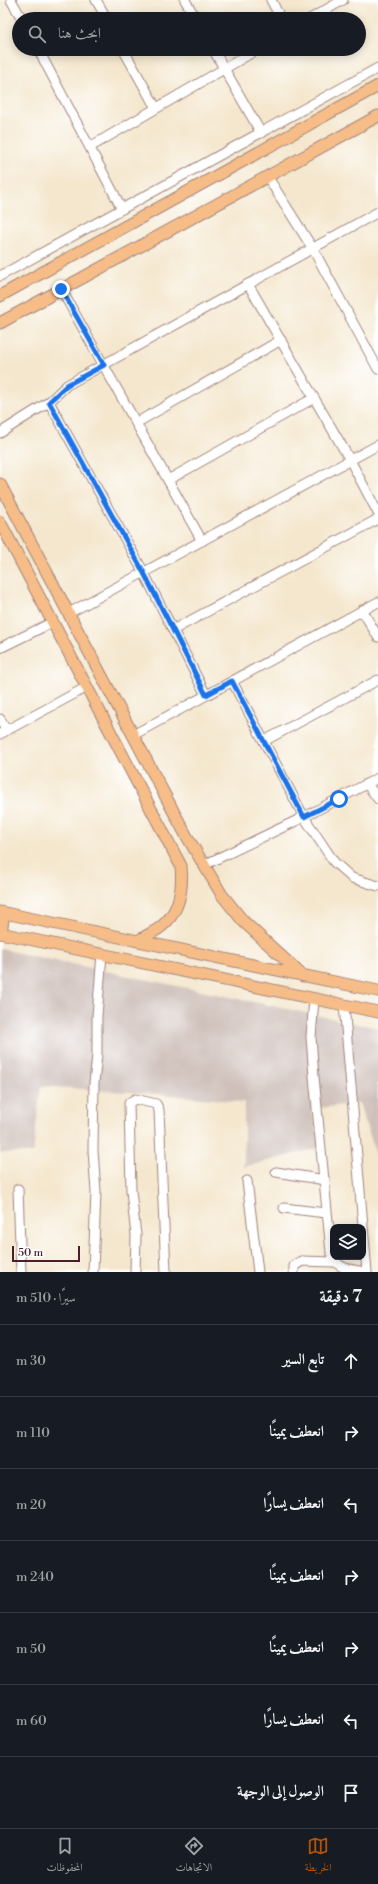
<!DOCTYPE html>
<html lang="ar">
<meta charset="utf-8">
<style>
:root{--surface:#171b24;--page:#20242c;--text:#f1f3f6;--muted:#9ea1a6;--line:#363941;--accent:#b45309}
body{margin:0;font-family:"Libre Bodoni",Amiri,serif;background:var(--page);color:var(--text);direction:rtl}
.controls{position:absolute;right:12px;bottom:12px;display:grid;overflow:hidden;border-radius:8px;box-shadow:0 2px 10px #0003}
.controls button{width:36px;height:36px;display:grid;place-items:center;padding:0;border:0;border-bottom:1px solid var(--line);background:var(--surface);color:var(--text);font:20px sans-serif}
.scale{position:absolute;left:12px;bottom:10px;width:68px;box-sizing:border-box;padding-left:4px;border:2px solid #4a1f2b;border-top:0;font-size:11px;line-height:14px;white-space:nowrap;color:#4a1f2b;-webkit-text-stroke:3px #fff;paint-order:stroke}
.stop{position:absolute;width:12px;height:12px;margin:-9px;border:3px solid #1a73e8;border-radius:50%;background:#fff}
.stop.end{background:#1a73e8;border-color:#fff;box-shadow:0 1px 4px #0008}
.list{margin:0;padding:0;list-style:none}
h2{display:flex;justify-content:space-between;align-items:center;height:52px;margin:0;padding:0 16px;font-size:17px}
h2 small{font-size:13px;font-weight:400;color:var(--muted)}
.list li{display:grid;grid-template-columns:26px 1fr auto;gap:12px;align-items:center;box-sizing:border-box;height:72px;padding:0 16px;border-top:1px solid var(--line)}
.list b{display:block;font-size:15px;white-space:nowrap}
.list em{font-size:13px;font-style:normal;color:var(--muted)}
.icon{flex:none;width:22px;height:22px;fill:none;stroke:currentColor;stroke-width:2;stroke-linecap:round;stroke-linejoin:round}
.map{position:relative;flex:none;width:378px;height:1272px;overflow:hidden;direction:ltr}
.search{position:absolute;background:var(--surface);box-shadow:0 2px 10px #0003;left:12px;right:12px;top:12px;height:44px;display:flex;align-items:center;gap:10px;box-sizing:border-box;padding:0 14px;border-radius:22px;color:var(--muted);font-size:15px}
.sheet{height:556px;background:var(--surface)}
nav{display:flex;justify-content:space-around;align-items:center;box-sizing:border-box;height:56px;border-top:1px solid var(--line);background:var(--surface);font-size:11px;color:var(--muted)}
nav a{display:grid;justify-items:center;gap:2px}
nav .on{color:var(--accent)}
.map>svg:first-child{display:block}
.industrial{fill:#cfc0ba}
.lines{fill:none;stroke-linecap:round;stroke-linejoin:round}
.minor-casing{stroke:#9f837c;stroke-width:11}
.major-casing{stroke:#9f837c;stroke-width:13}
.minor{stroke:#fff;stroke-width:9}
.major{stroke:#f7bd88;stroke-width:11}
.route{stroke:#1a73e8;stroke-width:5}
</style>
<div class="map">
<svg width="378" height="1272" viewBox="0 0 378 1272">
<rect width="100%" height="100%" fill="#fff"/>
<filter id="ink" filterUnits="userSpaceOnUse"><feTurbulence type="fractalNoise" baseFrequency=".025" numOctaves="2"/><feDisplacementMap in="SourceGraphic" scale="8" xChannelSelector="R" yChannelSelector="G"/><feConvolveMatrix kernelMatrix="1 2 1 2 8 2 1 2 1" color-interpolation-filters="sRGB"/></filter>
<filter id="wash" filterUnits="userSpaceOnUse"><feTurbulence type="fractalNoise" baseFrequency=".012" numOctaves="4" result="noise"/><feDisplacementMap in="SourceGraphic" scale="16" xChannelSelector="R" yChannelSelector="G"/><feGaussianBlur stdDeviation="0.9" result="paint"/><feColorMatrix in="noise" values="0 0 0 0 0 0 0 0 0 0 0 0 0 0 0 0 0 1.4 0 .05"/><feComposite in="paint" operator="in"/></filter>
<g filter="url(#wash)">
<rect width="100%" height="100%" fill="#f4e7ce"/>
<!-- industrial -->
<path class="industrial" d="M0 949 378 1028V1160L359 1103 311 1109 322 1147 244 1167V1102L171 1095 41 1086 33 1153H0Z"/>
</g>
<g filter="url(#ink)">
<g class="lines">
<!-- minor casing -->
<g class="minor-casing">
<g id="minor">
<path d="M11 0 22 19"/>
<path d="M96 0 107 19"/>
<path d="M185 0 196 19"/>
<path d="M271 0 281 19"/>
<path d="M310 19 343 0"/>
<path d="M38 49 122 209"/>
<path d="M123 49 156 108"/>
<path d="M213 49 261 133"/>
<path d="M90 147 258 49"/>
<path d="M267 176 313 249 378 369"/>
<path d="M0 276 378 68"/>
<path d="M248 284 350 460 378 513"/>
<path d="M61 289 202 541"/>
<path d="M49 402 144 573 206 695"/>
<path d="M136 423 281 340"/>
<path d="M0 433 49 402 67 385 378 212"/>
<path d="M168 480 314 398"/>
<path d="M362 610 378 637"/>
<path d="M69 613 378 445"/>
<path d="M173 630 378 519"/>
<path d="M0 648 53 622"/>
<path d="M232 681 304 817 334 862 352 878 378 886"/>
<path d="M0 719 6 730"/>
<path d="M0 734 87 687"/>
<path d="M133 735 378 602"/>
<path d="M264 741 378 680"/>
<path d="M367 784 378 799"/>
<path d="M204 865 304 817 378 778"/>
<path d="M314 999 311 1037 314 1077 331 1252C337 1270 347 1268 364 1272"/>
<path d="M344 1005 367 1272"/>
<path d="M276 1172 325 1180"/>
<path d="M247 1181 258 1272"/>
<path d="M18 1189 21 1272"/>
<path d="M284 1208 326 1213"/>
<path d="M93 1272 96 1192 93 1150 94 1083 97 1055V1016L102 954"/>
<path d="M135 1272 136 1235 131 1191 129 1103 135 1099 156 1104 159 1110 166 1272"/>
<path d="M294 1272V1266L302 1261 334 1262"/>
</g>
</g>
<!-- major casing -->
<g class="major-casing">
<g id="major">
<path d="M0 296 378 86"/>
<path d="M0 323 378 116"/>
<path d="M0 484 186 835 222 895 243 921 303 976"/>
<path d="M0 522 181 866C183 887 180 911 162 926 155 932 145 936 138 941"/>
<path d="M0 912 378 991"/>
<path d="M0 933 378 1012"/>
<path d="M1 933 4 913"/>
</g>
</g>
<!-- minor -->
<use href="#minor" class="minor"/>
<!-- major -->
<use href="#major" class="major"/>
</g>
</g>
<g class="lines" filter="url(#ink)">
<!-- route -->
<path class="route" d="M61 289 104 365 67 385 49 402 144 573 206 695 232 681 304 817 339 799"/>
</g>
</svg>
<div class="controls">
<button><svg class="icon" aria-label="layers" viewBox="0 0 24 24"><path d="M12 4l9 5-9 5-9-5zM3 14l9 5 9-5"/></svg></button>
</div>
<div class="scale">50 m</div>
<div class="stop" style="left:339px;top:799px"></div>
<div class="stop end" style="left:61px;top:289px"></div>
<div class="search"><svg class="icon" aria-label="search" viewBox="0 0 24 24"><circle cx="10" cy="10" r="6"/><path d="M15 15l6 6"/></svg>ابحث هنا</div>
</div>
<section class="sheet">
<h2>7 دقيقة<small>سيرًا · 510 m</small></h2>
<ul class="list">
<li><svg class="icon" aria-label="ahead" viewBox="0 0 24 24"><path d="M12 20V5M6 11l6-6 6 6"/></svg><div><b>تابع السير</b></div><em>30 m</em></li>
<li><svg class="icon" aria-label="right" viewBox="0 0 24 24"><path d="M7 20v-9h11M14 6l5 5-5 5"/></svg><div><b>انعطف يمينًا</b></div><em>110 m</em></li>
<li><svg class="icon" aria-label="left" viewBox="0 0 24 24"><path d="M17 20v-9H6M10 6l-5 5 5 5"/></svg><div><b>انعطف يسارًا</b></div><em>20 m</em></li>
<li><svg class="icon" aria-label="right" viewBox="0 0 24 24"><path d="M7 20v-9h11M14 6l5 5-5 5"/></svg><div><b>انعطف يمينًا</b></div><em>240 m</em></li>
<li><svg class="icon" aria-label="right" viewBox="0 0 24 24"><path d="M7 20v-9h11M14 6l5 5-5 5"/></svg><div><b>انعطف يمينًا</b></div><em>50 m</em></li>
<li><svg class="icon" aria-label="left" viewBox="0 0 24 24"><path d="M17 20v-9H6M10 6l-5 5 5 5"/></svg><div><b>انعطف يسارًا</b></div><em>60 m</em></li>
<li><svg class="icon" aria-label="arrive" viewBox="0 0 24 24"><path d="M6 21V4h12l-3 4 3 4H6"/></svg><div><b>الوصول إلى الوجهة</b></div></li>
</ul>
</section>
<nav>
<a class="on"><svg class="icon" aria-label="map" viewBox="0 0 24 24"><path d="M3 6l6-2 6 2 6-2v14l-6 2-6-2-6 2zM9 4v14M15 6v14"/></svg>الخريطة</a>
<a><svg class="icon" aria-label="directions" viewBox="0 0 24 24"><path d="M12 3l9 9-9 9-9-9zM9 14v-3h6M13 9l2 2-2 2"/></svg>الاتجاهات</a>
<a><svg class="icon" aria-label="saved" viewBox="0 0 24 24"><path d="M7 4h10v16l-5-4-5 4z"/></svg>المحفوظات</a>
</nav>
